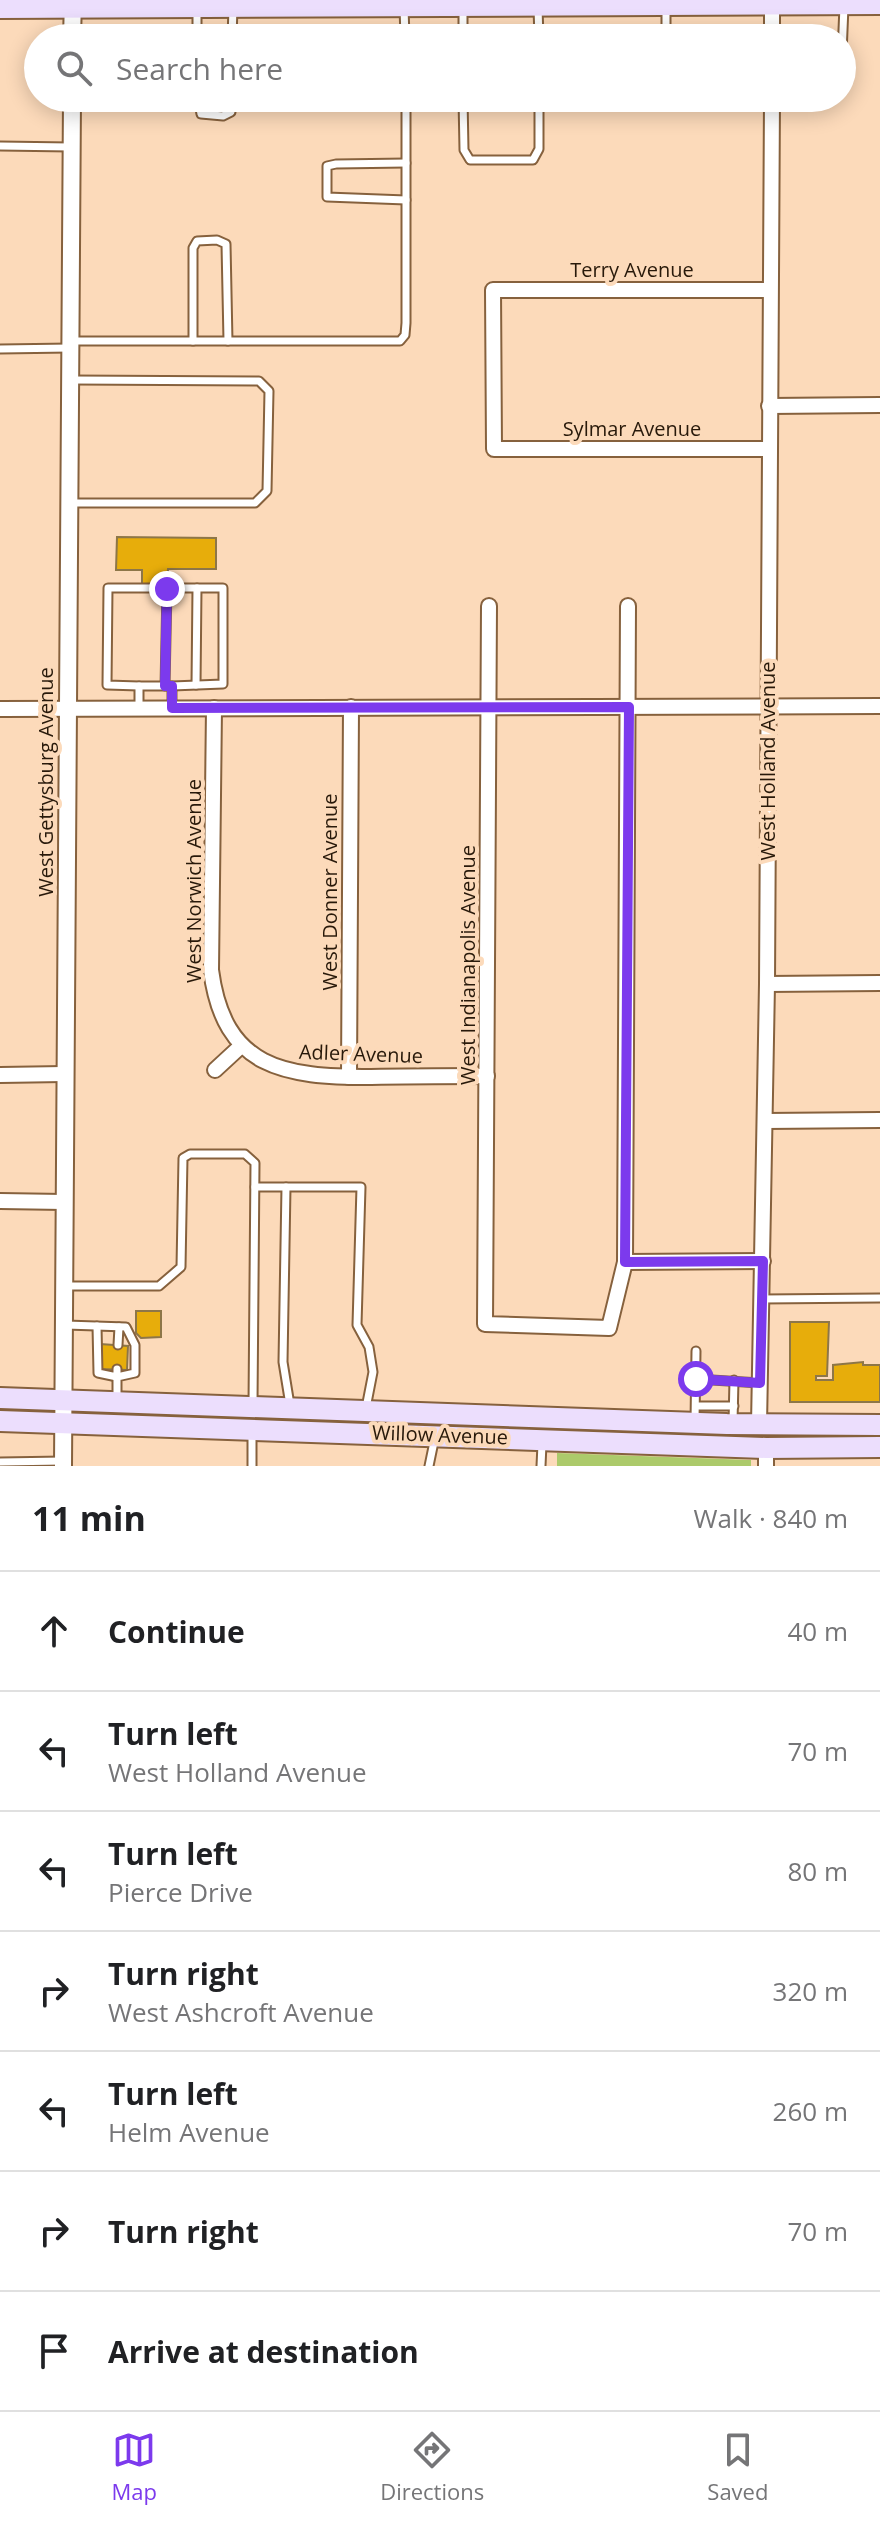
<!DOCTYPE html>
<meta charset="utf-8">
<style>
:root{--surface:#fff;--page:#f2f2f2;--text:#202124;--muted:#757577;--line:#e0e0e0;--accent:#7c3aed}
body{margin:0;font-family:"Open Sans",sans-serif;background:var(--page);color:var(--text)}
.stop{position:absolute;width:24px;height:24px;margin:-18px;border:6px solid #7c3aed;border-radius:50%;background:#fff}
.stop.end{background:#7c3aed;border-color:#fff;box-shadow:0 2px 8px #0008}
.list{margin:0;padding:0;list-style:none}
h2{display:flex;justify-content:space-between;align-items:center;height:104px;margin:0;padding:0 32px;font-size:34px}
h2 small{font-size:26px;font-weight:400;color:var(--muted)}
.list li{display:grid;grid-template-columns:52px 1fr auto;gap:24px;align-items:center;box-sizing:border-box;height:120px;padding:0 32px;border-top:2px solid var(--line)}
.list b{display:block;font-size:30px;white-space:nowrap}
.list p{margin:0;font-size:26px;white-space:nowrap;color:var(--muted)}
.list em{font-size:26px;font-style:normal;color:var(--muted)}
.icon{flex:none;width:44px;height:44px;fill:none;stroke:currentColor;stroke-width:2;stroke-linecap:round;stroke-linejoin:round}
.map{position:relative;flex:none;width:880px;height:1466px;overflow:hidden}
.search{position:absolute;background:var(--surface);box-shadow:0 4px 20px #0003;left:24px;right:24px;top:24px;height:88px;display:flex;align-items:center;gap:20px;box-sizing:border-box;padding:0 28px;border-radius:44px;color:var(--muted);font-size:30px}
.sheet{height:944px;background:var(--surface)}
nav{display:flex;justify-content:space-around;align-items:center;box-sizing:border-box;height:112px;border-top:2px solid var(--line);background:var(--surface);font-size:22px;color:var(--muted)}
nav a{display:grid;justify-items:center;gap:4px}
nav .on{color:var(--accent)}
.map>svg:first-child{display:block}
.green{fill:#acca6b}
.building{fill:#e7ad0b;stroke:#8d7648;stroke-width:2}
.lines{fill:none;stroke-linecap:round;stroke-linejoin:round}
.service-casing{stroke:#86613d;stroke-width:11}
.minor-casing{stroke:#86613d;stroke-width:18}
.tertiary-casing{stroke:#86613d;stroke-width:20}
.secondary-casing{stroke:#86613d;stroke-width:24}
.service{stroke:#fff;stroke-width:7}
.minor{stroke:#fff;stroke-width:14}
.tertiary{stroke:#fff;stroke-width:16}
.secondary{stroke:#ecdefd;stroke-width:20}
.route{stroke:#7c3aed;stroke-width:10}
.labels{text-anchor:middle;stroke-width:8;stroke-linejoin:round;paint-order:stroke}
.street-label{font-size:20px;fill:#28190a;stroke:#fcdaba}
</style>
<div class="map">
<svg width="880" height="1466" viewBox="0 0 880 1466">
<rect width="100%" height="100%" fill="#fcdaba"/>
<!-- green -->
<path class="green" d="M557 1453 751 1460V1466H557Z"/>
<!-- building -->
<g class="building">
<path d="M117 537 216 538V569H168L167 584H142V570H116Z"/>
<path d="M136 1311H161V1337L141 1338 136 1333Z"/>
<path d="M790 1322H829L827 1376H816V1380H833V1365L863 1362V1365H880V1402H790Z"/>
<path d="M100 1344 128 1346 127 1370 99 1369Z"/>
</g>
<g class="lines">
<!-- service casing -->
<g class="service-casing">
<g id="service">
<path d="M404 7 405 38"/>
<path d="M538 8 539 38"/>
<path d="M197 9V38"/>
<path d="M232 38 233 8"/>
<path d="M463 38V7"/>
<path d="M666 38V8"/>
<path d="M842 54 844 6"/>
<path d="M198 98 201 114 223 116 231 112V98"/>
<path d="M463 98 464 150 470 160H533L539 149V98"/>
<path d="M0 146 70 147"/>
<path d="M406 163 336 164 327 166V197L406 200"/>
<path d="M71 341H400L405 335 406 323V98"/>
<path d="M193 341V248L197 241 217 240 226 244 228 341"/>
<path d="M0 349 70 348"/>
<path d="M71 503H255L267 491 269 391 259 381 72 380"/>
<path d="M196 685 197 588"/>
<path d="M139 686 107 685 108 588H223V684L172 686"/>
<path d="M165 686 167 589"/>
<path d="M139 708V686H172V708"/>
<path d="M255 1187H361L357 1325 369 1347 373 1372 366 1408"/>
<path d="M286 1187 283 1362 290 1405"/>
<path d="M64 1286H159L181 1267 183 1158 190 1154H245L255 1163 253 1404"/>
<path d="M762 1299 880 1298"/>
<path d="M66 1325 126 1327 135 1345V1373L117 1377V1398"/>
<path d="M97 1326 98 1373 117 1377V1369"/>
<path d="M118 1345 119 1327"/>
<path d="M696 1379 760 1383"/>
<path d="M696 1406H734"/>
<path d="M695 1421 696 1351"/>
<path d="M733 1422 734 1380"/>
<path d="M0 1462 63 1461"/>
<path d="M252 1466V1431"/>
<path d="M429 1466 435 1437"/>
<path d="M541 1466 542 1444"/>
</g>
</g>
<!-- minor casing -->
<g class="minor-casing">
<g id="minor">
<path d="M772 38V0"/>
<path d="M769 406 880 405"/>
<path d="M770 449H494L493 290H770"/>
<path d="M489 606 485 1324 609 1328 625 1262 628 606"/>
<path d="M214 708 211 970C224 1069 284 1077 371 1077 409 1076 448 1076 487 1076"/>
<path d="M0 709 880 706"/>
<path d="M767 984 880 983"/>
<path d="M215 1070 241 1046"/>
<path d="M0 1075 64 1074"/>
<path d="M349 1077 351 707"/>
<path d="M765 1121 880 1120"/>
<path d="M0 1201 64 1202"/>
<path d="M625 1262 763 1261"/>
<path d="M759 1425 767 984 772 98"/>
<path d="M766 1466V1448"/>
</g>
</g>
<!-- tertiary casing -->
<g class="tertiary-casing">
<g id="tertiary">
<path d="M72 38 73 0"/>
<path d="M63 1466 72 98"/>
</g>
</g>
<!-- secondary casing -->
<g class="secondary-casing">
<g id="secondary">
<path d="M0 8 880 4"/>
<path d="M0 1398 727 1424 880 1425"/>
<path d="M0 1421 766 1448 880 1447"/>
</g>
</g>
<!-- service -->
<use href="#service" class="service"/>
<!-- minor -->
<use href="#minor" class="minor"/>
<!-- tertiary -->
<use href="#tertiary" class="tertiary"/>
<!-- secondary -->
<use href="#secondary" class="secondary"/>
</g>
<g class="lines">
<!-- route -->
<path class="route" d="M167 589 165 686H172V708L629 707 625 1262 763 1261 760 1383 696 1379"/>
</g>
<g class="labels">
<!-- street labels -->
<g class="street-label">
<text x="632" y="277">Terry Avenue</text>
<text x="632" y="436">Sylmar Avenue</text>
<text transform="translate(768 761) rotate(-90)" y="7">West Holland Avenue</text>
<text transform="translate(46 782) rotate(-90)" y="7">West Gettysburg Avenue</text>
<text transform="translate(194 881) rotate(-90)" y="7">West Norwich Avenue</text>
<text transform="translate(330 892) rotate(-90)" y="7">West Donner Avenue</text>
<text transform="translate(468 965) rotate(-90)" y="7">West Indianapolis Avenue</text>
<text transform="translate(361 1054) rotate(2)" y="7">Adler Avenue</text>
<text transform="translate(440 1435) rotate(2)" y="7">Willow Avenue</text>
</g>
</g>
</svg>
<div class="stop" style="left:696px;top:1379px"></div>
<div class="stop end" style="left:167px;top:589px"></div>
<div class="search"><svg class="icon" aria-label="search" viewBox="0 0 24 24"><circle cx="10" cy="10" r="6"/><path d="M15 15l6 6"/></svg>Search here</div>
</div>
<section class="sheet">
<h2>11 min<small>Walk · 840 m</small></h2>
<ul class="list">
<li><svg class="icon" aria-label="ahead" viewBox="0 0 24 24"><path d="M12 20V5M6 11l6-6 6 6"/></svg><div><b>Continue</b></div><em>40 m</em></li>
<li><svg class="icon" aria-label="left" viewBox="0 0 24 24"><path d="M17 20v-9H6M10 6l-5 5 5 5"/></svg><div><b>Turn left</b><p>West Holland Avenue</p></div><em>70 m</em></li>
<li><svg class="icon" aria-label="left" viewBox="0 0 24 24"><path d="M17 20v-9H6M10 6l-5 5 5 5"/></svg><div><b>Turn left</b><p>Pierce Drive</p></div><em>80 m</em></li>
<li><svg class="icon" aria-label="right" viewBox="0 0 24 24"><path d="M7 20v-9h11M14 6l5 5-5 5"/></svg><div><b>Turn right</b><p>West Ashcroft Avenue</p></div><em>320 m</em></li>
<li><svg class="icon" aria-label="left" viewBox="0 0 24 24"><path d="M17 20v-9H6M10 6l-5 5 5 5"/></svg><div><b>Turn left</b><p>Helm Avenue</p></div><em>260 m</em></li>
<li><svg class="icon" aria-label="right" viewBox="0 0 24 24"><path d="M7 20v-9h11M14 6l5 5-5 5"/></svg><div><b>Turn right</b></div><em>70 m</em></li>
<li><svg class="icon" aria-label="arrive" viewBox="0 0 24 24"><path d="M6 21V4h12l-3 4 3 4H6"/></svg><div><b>Arrive at destination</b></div></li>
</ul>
</section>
<nav>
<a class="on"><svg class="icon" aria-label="map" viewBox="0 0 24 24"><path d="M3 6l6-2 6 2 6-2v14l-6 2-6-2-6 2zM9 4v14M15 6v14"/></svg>Map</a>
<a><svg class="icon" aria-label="directions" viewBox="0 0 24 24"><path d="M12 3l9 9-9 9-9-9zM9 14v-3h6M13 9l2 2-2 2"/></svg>Directions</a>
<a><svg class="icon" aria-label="saved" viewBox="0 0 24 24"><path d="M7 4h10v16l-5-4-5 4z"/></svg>Saved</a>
</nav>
